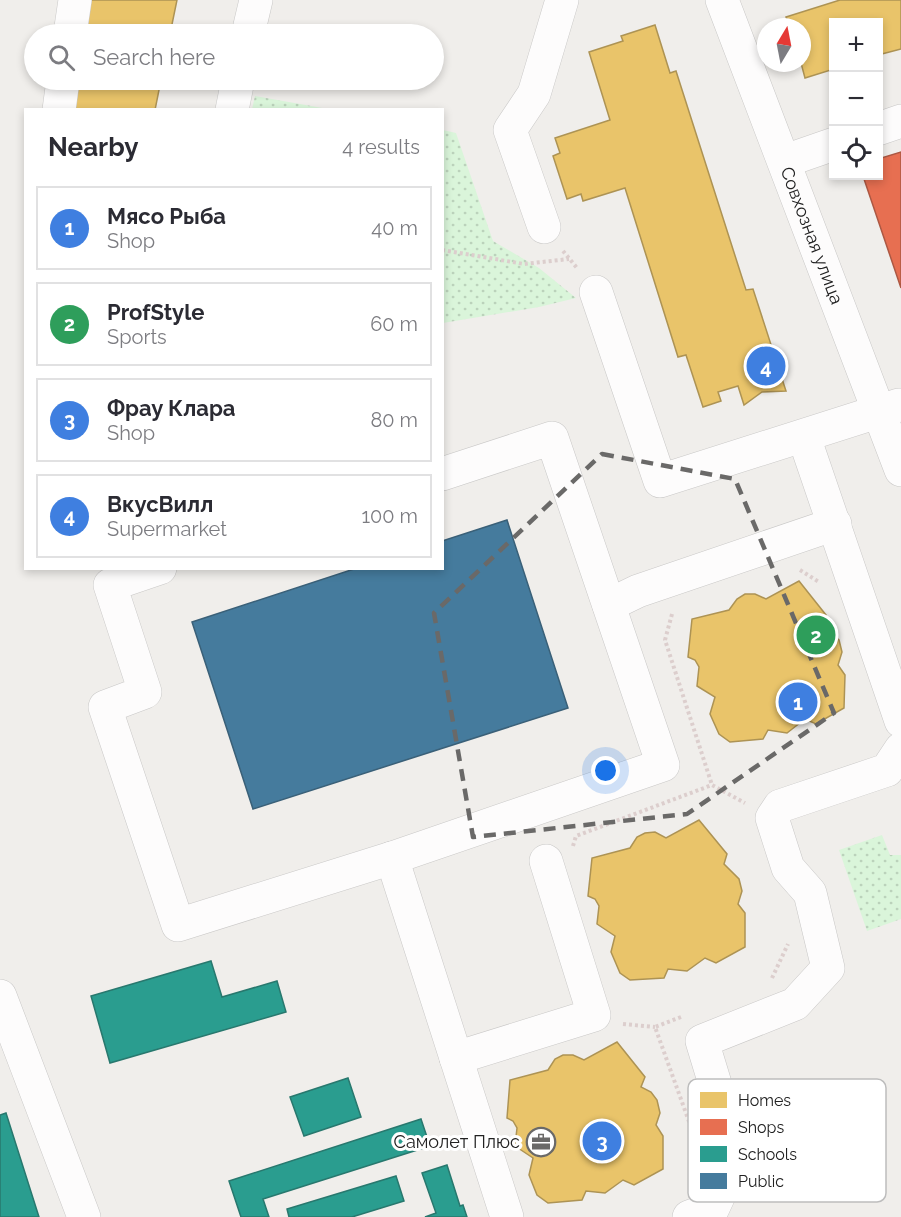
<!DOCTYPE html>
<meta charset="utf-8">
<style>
:root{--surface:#fff;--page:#f2f2f3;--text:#2b2b33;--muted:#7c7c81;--line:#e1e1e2;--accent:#db2777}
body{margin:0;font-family:Raleway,sans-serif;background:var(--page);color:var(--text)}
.controls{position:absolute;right:18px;top:18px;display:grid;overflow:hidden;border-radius:0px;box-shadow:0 3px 9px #0003}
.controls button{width:54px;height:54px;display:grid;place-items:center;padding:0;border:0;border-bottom:2px solid var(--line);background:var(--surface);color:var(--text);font:30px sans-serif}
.compass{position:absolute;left:757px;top:18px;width:54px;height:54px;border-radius:50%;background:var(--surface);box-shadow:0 3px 9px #0003;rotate:10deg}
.you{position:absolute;left:606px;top:771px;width:21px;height:21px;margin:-15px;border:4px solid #fff;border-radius:50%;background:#1a73e8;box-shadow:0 0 0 9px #1a73e833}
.badge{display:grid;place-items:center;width:39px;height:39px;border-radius:50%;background:var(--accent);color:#fff;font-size:20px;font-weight:700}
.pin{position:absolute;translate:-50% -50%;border:3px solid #fff;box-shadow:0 2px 6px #0006}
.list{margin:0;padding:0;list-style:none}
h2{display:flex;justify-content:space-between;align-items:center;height:78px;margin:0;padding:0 24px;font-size:26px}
h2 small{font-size:20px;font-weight:400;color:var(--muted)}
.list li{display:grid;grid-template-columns:39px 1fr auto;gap:18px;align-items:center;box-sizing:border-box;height:84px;margin:0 12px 12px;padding:0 12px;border:2px solid var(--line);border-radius:0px}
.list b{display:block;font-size:22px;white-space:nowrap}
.list p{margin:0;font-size:20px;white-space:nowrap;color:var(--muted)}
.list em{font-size:20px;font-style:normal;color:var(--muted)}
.icon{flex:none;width:33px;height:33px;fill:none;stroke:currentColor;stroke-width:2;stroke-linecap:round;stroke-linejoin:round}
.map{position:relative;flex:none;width:901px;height:1217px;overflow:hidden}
.search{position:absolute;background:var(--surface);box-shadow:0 3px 9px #0003;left:24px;top:24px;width:420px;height:66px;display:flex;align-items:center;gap:15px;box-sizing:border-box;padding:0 21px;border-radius:33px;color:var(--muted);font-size:22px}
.panel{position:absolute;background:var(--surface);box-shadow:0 3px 9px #0003;left:24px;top:108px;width:420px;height:462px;border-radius:0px}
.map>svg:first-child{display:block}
.park{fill:url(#park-dots)}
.homes{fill:#e9c46a;stroke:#ad9354;stroke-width:1.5}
.shops{fill:#e76f51;stroke:#ac5843;stroke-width:1.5}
.schools{fill:#2a9d8f;stroke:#28786e;stroke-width:1.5}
.public{fill:#457b9d;stroke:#3a6078;stroke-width:1.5}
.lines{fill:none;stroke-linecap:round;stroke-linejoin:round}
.minor-casing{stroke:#c9c8c7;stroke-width:34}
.path{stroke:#dccecd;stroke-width:4;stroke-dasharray:3 3;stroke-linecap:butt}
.minor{stroke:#fdfcfc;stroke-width:33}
.marked{fill:none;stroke:#6a6968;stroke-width:4.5;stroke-dasharray:12 8;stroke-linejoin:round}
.labels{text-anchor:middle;stroke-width:6;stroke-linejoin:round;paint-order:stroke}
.street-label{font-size:18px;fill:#222;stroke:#fff}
.poi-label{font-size:18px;fill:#222;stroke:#fff;text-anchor:end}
.key{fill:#fff;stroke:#bdbdbd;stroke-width:1.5}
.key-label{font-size:16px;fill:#222}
</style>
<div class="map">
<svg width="901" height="1217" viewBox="0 0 901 1217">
<defs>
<pattern id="park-dots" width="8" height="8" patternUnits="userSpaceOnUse" patternTransform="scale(1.5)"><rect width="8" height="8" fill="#daf5da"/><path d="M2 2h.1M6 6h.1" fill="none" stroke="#bbd2bb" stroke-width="1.8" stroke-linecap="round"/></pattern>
</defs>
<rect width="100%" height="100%" fill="#f0eeeb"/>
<!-- park -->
<g class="park">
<path d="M255 96 328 109H329H252Z"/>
<path d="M443 130 456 133 493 241 539 268 576 298 539 307 443 323Z"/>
<path d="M882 835 890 855H901V919L867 931 839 850Z"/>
</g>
<!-- homes -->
<g class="homes">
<path d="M90 0H177L170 34H83Z"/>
<path d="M840 0H901V49L878 55V22H834V69L805 78 801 63 802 27H790L786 17Z"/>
<path d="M655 25 670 73 676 71 746 290 753 289 786 391 762 392 744 405 738 386 718 392 721 401 703 407 686 355 678 357 625 188 583 201 581 194 567 199 553 156 560 153 555 138 610 120 589 52 623 41 621 36Z"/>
<path d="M75 80H161L155 110H69Z"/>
<path d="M799 581 826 615 823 626 839 640 842 652 838 665 845 675 844 708 816 724 805 719 787 733 768 730 763 739 730 742 719 734 710 714 715 697 697 686 699 667 695 660 688 657 692 619 729 610 737 599 745 594H755L766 599Z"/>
<path d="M699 820 727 854 724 864 739 879 742 891 738 904 745 913V947L716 963 705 958 687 971 668 969 664 978 630 980 620 973 611 952 615 936 597 924 599 906 595 899 588 896 592 858 630 848 637 837 645 833 655 832 666 838Z"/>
<path d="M617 1042 645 1077 641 1087 651 1092 657 1100 660 1113 656 1125 663 1136V1169L634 1185 623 1180 605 1193 586 1191 582 1200 548 1203 537 1195 529 1175 533 1158 515 1146 517 1128 513 1121 507 1118 510 1080 548 1070 555 1059 563 1055H573L584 1060Z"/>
</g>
<!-- shops -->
<path class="shops" d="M901 152V288L863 176H878V159Z"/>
<!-- schools -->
<g class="schools">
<path d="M211 961 222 997 277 981 286 1012 110 1063 91 996Z"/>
<path d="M348 1078 361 1117 304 1136 290 1097Z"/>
<path d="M6 1113 39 1217H0V1115Z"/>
<path d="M421 1119 430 1146 263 1199 269 1217H241L229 1181Z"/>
<path d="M447 1165 460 1206 463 1205 467 1217H425L436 1213 422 1173Z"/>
<path d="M396 1176 404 1201 352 1217H289L287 1209Z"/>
</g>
<!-- public -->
<path class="public" d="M507 520 568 708 253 809 192 622 357 568H442V541Z"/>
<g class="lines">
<!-- minor casing -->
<g class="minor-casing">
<g id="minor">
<path id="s1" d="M722 0 901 470"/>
<path d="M70 34 75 0"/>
<path d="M248 34 256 0"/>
<path d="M59 110 63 80"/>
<path d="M232 110 238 80"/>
<path d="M878 129 901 121"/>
<path d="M785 161 834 144"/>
<path d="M544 227 510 130 534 94 562 0"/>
<path d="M596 292 660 481 899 405"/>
<path d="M804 437 901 721"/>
<path d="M160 568 110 585 145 692 105 707 178 925 392 858 663 765 552 438 442 474"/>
<path d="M609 605 638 591 835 524"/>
<path d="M392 858 507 1217"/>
<path d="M0 996 84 1217"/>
<path d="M456 1058 594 1015 546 861"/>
<path d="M689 1217 713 1208 737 1156 702 1041 795 1004 828 968 810 893 788 868 772 818 780 806 887 770 901 749"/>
</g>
</g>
<!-- path -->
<g class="path">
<path d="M442 250 524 264 569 259"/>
<path d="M563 251 577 268"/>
<path d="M800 570 819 582"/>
<path d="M672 614 665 640 712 785"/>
<path d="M573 846 576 836 712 785 745 803"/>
<path d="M772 978 788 944"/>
<path d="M681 1017 655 1027 696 1141"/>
<path d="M623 1024 655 1027"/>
</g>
<!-- minor -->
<use href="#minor" class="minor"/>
</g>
<!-- marked area -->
<path class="marked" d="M602 454 735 479 834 713 687 814 473 837 434 613Z"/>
<!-- icons -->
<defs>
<g id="office-ring" transform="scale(1.5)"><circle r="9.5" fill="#fff" stroke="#6a6968" stroke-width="1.5"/><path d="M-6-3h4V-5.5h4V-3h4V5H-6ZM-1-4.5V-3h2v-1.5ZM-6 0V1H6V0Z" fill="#6a6968"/></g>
</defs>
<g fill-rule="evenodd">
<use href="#office-ring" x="541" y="1142"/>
</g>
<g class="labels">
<!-- street labels -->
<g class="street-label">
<text dy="6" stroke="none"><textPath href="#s1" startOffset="252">Совхозная улица</textPath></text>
</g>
<!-- poi labels -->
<g class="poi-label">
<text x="520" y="1148">Самолет Плюс</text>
</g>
</g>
<!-- legend -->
<rect x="688" y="1079" width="198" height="123" rx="9" class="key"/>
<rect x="700" y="1092" width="27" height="16" fill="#e9c46a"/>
<rect x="700" y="1119" width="27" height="16" fill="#e76f51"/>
<rect x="700" y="1146" width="27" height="16" fill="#2a9d8f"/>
<rect x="700" y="1173" width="27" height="16" fill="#457b9d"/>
<g class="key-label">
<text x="738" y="1106">Homes</text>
<text x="738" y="1133">Shops</text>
<text x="738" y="1160">Schools</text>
<text x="738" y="1187">Public</text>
</g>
</svg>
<div class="controls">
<button>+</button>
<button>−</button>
<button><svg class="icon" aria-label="locate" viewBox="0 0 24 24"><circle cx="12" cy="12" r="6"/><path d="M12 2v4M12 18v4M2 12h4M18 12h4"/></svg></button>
</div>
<svg class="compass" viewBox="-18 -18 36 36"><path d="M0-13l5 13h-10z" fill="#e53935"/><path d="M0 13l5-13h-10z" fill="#7c7c81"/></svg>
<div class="you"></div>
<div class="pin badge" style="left:798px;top:702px;background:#3f7fe0">1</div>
<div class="pin badge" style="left:816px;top:635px;background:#2e9e5b">2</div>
<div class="pin badge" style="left:602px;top:1141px;background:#3f7fe0">3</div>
<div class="pin badge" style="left:766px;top:366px;background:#3f7fe0">4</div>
<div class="search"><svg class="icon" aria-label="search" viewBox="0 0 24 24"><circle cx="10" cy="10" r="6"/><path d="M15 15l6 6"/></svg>Search here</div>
<section class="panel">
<h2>Nearby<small>4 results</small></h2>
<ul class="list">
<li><span class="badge" style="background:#3f7fe0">1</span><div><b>Мясо Рыба</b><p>Shop</p></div><em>40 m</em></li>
<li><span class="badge" style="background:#2e9e5b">2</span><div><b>ProfStyle</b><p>Sports</p></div><em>60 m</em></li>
<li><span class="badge" style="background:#3f7fe0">3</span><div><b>Фрау Клара</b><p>Shop</p></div><em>80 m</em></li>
<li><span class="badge" style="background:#3f7fe0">4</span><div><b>ВкусВилл</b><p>Supermarket</p></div><em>100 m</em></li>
</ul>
</section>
</div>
